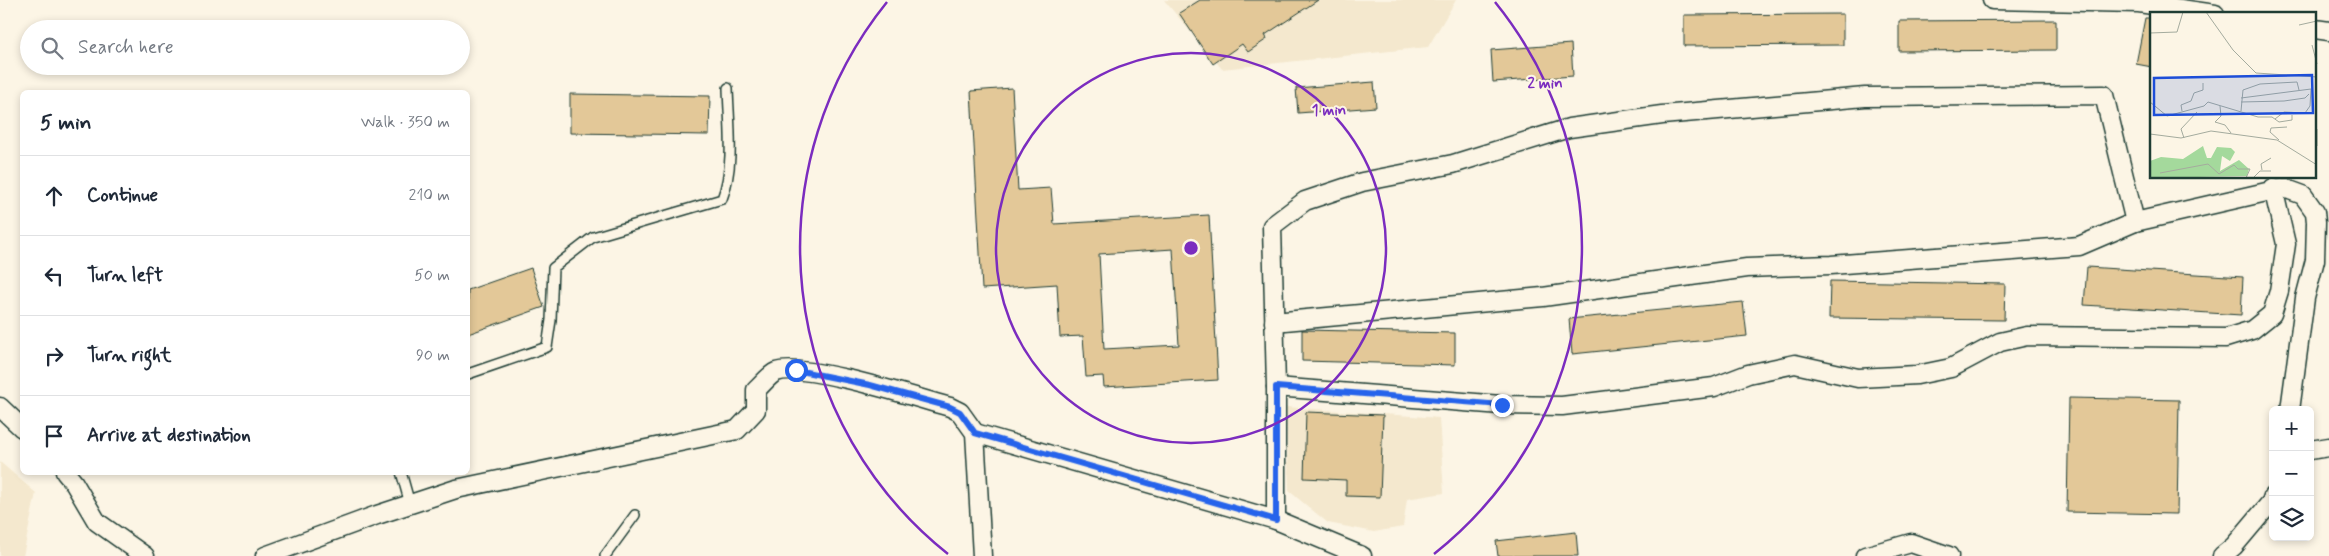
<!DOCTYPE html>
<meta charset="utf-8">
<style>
:root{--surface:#fff;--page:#f2f2f3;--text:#1f2937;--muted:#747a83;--line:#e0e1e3}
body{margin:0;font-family:Mynerve,sans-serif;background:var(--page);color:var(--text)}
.controls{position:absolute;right:15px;bottom:15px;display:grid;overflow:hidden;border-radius:8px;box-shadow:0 2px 8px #0003}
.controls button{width:45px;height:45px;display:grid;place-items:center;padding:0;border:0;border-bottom:1px solid var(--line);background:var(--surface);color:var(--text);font:25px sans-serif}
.stop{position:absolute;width:15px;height:15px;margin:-11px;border:4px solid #2563eb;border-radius:50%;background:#fff}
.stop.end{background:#2563eb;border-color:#fff;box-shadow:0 1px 5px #0008}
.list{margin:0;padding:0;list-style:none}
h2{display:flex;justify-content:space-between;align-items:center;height:65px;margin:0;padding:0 20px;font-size:21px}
h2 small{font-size:16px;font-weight:400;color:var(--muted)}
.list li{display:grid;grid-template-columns:32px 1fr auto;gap:15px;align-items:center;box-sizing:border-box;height:80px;padding:0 20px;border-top:1px solid var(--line)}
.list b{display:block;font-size:19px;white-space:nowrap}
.list em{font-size:16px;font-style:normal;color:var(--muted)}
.icon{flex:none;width:28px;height:28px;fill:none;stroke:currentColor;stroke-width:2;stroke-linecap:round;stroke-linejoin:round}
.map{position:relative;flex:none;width:2329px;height:556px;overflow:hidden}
.search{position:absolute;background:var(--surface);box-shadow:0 2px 8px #0003;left:20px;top:20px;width:450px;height:55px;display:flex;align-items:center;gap:12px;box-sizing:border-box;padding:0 18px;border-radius:28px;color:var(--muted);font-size:19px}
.panel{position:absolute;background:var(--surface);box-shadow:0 2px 8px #0003;left:20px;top:90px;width:450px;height:385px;border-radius:8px}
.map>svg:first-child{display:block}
.built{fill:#f4e8ce}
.building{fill:#e3c898;stroke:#1f3d34;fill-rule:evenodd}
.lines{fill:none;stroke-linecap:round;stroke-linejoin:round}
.lane-casing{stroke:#1f3d34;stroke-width:12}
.street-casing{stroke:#1f3d34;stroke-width:21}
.lane{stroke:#fcf5e5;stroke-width:9}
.street{stroke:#fcf5e5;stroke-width:18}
.route{stroke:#2563eb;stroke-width:6}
.ring{fill:none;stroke:#7b2cbf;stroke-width:2.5}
.inset-road{fill:none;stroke:#a4ab9e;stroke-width:1}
.view{fill:#1d4ed8;fill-opacity:0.15;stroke:#1d4ed8;stroke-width:2.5}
.inset-edge{fill:none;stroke:#1f3d34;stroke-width:2.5}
.centre{fill:#7b2cbf;stroke:#fcf5e5;stroke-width:2.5}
.ring-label{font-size:15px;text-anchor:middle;font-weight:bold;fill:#7b2cbf;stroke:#fcf5e5;stroke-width:4;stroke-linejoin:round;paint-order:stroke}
</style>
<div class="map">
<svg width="2329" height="556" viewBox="0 0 2329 556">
<rect width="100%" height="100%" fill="#fcf5e5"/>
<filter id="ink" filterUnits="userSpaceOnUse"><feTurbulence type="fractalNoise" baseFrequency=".02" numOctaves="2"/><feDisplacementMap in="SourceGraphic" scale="10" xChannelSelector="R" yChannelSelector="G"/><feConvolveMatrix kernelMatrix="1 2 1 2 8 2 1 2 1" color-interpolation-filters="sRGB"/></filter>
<g filter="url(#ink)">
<!-- built -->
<g class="built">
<path d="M1164 0H1456L1428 47 1222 69Z"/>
<path d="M1286 407 1439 418 1444 493 1407 499 1403 527 1374 532 1328 523 1289 491Z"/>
<path d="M0 462 36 493 23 556H0Z"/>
</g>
<!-- building -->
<g class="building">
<path d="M1200 0H1318L1265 35 1267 39 1248 52 1242 44 1213 64 1179 13Z"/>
<path d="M1843 14V45L1684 46V15Z"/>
<path d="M2145 18H2152V67L2136 64Z"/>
<path d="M2056 20V50L1899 51V21Z"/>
<path d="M1571 44 1573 76 1493 82 1491 50Z"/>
<path d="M1374 82 1376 107 1298 113 1296 88Z"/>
<path d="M1012 88 1018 190 1051 188 1054 224 1209 215 1218 380 1104 387 1103 376 1086 377 1083 336 1060 337 1057 284 982 289 971 91ZM1173 249 1179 345 1104 349 1099 254Z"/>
<path d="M570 94 710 96 709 135 570 133Z"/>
<path d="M2087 267 2243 277 2241 315 2084 305Z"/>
<path d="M531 268 544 307 468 334V290Z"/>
<path d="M1830 281 2005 284 2004 320 1829 318Z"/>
<path d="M1743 302 1747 336 1572 354 1569 319Z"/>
<path d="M1302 330 1455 333V365L1302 361Z"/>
<path d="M2069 398 2179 400 2177 514 2067 512Z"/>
<path d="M1306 412 1383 415 1380 497 1346 496V480L1304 478Z"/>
<path d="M1576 532 1578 556H1498L1496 541Z"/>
</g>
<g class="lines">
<!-- lane casing -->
<g class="lane-casing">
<g id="lane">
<path d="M468 374 547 347 551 320 553 268 593 237 722 199C735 165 729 124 728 88"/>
<path d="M401 472 410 504"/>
<path d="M605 556 635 515"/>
</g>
</g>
<!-- street casing -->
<g class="street-casing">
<g id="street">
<path d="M1992 0 2139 3 2215 14"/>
<path d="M2315 29 2329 31"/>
<path d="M1274 322 1543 297 1747 268 1831 265 2079 246 2135 222 2284 188 2303 195 2315 212 2316 222 2315 260 2305 298 2290 410"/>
<path d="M1276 387 1501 405 1562 406 1714 387 1748 374 1795 364 1858 378 1917 375 1951 368 2000 342 2027 336 2226 338 2252 330 2272 314 2279 291 2286 244 2273 188"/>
<path d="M0 407 22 428"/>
<path d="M975 433 1276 520 1362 556"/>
<path d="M2310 450 2329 447"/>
<path d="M65 472 74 483 97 522 145 556"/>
<path d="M1276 520V387L1272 226 1305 201 1362 182 1453 164 1569 128 1662 115 1865 97 2104 95 2135 222"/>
<path d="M265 556 377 515 456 489 737 430 756 410V390C762 385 769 375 776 372 804 362 917 398 950 407L960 412 975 433 982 556"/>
<path d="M1865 556 1911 543 1949 556"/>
<path d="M2222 556 2234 546 2271 502 2273 496"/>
</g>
</g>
<!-- lane -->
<use href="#lane" class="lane"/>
<!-- street -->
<use href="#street" class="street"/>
</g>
</g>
<g class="lines" filter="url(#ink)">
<!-- route -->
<path class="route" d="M796 370 870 385 950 407 960 412 975 433 1276 520V387L1502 405"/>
</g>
<!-- distance rings -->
<g class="ring">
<circle cx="1191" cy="248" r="195"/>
<path d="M948 554A391 391 0 0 1 887 2M1495 2A391 391 0 0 1 1434 554"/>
</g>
<!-- overview -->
<g transform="translate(2150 12)">
<rect width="166" height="166" fill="#fcf5e5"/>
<path d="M53 134 57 146H61L67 135 81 136 85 140 80 149 72 144 70 159 89 148 99 157 97 164 0 166V149L11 145 33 147Z" fill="#a4d99c"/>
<path class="inset-road" d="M56 0 83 38 106 61 167 65M149 13 167 9M0 21 27 20 33 0M162 33 167 52M91 86 161 77 160 94 155 101 134 100 125 107M0 90 17 104 54 94 58 90 108 105H122L129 110 142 108V103M91 90 134 89 155 86 159 82M70 94 71 104 65 110 75 113 81 121M32 99 31 93 41 89 44 81 53 78V71M91 99 93 78 110 72 147 70 149 78M167 117V134M0 122 31 126 61 119 127 128 167 153M34 126 31 117 47 100M129 128 120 120 121 116 137 115M112 158 111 152 121 146M10 161 58 152 69 162 84 153 88 157H100L96 166M103 166 110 159H121"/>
<path class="view" d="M162 63 163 101 4 103V66Z"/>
<rect width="166" height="166" class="inset-edge"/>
</g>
<circle cx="1191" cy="248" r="8" class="centre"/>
<g class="ring-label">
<text x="1545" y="88">2 min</text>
<text x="1329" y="115">1 min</text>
</g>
</svg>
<div class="controls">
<button>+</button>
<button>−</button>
<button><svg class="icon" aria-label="layers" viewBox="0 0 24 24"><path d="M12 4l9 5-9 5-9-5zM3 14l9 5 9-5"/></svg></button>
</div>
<div class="stop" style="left:796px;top:370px"></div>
<div class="stop end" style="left:1502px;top:405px"></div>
<div class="search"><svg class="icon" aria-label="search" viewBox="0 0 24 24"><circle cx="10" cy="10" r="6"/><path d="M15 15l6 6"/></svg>Search here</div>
<section class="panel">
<h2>5 min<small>Walk · 350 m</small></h2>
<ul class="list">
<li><svg class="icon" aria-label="ahead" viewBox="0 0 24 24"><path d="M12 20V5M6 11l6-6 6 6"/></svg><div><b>Continue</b></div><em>210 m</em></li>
<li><svg class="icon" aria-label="left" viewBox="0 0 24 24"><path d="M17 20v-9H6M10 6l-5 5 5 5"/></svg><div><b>Turn left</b></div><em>50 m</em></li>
<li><svg class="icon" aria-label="right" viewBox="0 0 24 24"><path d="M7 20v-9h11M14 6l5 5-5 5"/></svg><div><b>Turn right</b></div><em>90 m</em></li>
<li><svg class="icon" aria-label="arrive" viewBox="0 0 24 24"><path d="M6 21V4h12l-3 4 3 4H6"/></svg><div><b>Arrive at destination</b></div></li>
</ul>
</section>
</div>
